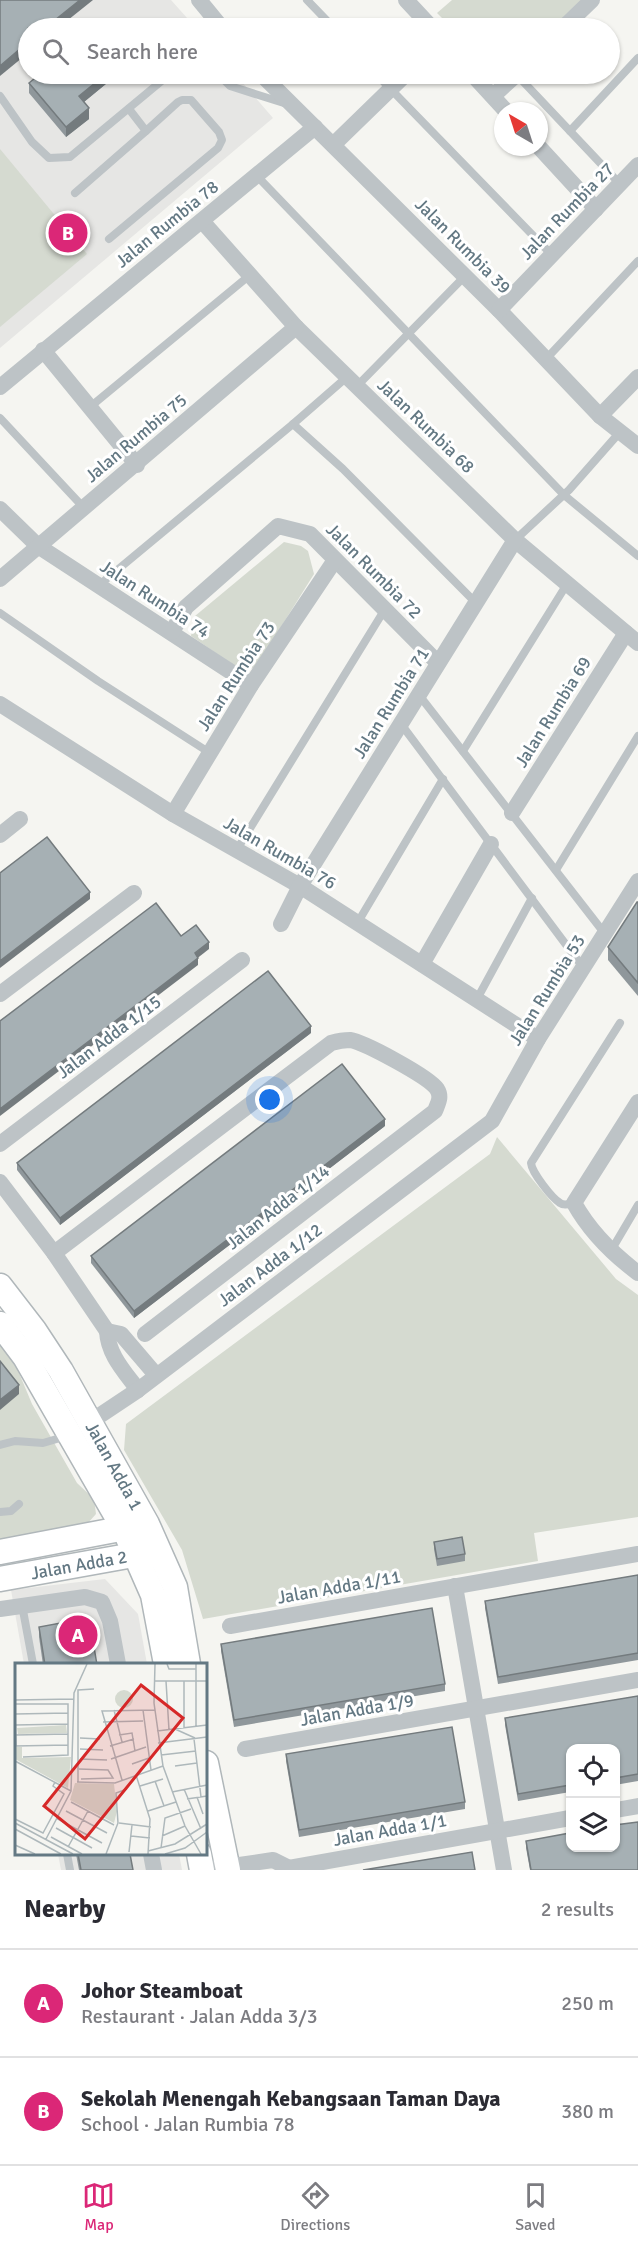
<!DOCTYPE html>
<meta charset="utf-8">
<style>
:root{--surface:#fff;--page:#f2f2f3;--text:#2b2b33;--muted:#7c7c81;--line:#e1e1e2;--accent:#db2777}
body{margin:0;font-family:Signika,sans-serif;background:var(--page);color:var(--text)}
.controls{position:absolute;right:18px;bottom:18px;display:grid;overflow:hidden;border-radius:12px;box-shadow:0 2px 4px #0004}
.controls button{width:54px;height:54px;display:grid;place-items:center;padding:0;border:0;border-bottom:2px solid var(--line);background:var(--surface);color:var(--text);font:30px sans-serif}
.compass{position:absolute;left:494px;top:102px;width:54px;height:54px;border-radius:50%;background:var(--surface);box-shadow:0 2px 4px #0004;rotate:321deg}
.you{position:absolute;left:270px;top:1100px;width:21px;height:21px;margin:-15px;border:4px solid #fff;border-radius:50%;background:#1a73e8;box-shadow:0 0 0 9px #1a73e833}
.badge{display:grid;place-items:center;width:39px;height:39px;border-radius:50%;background:var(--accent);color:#fff;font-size:20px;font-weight:700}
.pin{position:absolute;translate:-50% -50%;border:3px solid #fff;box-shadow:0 2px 6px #0006}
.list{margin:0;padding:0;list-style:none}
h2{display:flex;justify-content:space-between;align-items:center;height:78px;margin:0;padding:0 24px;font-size:26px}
h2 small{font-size:20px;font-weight:400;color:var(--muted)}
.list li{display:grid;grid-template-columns:39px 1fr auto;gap:18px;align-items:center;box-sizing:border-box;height:108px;padding:0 24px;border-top:2px solid var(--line)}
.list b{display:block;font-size:22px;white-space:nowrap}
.list p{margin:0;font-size:20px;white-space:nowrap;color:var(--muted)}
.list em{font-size:20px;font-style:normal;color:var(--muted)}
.icon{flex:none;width:33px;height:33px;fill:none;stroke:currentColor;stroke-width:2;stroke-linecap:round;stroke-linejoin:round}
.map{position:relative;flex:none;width:638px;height:1870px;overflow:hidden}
.search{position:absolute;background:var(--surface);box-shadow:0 2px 4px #0004;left:18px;right:18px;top:18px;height:66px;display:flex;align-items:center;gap:15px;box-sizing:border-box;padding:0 21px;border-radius:33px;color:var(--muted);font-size:22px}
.sheet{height:294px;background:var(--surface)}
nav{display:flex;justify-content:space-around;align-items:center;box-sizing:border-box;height:84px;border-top:2px solid var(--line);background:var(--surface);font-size:16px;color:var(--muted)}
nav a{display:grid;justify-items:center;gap:3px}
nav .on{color:var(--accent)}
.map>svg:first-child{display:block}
.built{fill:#e6e6e4}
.green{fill:#d5dad0}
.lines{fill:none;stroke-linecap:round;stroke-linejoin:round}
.secondary-casing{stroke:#b0b7ba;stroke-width:27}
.lane{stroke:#bdc3c6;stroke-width:8}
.street{stroke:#bdc3c6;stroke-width:16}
.secondary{stroke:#fff;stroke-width:24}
.wall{fill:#8f979b}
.shaded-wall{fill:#747b7e}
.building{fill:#a6b0b4;stroke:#747b7e;stroke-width:1.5}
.labels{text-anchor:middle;stroke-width:6;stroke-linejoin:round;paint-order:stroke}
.street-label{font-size:18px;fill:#637883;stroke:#fff}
.inset-road{fill:none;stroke:#aeb8bb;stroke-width:1.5}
.view{fill:#d62828;fill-opacity:0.15;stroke:#d62828;stroke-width:3}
.inset-edge{fill:none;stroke:#637883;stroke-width:3}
</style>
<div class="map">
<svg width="638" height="1870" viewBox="0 0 638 1870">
<rect width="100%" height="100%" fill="#f5f5f1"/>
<!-- built -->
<g class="built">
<path d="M0 0H171L196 28H28V74H235L273 118 0 348Z"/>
<path d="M105 1579 138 1614 147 1664H24L11 1590Z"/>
<path d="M58 1854H179L182 1870H61Z"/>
</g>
<!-- green -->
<g class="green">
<path d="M452 0H584L555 28H452L437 13Z"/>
<path d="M0 149 87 254 0 327Z"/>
<path d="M284 542 301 546 308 551 314 574 256 667 244 672 191 636 195 616Z"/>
<path d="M497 1137 616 1279 638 1295V1517L534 1533 538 1561 203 1619 182 1550 124 1450 126 1424 490 1154Z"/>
<path d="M0 1344 14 1361 32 1404 77 1483 94 1499 96 1514 87 1524 0 1542Z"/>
</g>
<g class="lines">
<!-- secondary casing -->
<g class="secondary-casing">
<g id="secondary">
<path d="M0 1286 34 1330 61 1371 147 1524 175 1587 188 1664"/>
<path d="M0 1324 25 1357 124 1529 153 1595 166 1664"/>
<path d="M0 1552 136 1526"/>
<path d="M0 1579 150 1552"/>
<path d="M206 1763 228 1870"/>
<path d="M199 1854 202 1870"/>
</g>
</g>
<!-- lane -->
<g class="lane">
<path d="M307 0 334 28"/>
<path d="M218 74 230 86 287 104"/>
<path d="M376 74 552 255"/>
<path d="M516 74 620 184"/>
<path d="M0 96 32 142 49 158 70 157 170 74"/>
<path d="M570 131 638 58"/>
<path d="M256 175 564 495 638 556"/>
<path d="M75 193 146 131"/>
<path d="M109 239 218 148 222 140 219 132 191 100H182L178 102 146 131 129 109"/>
<path d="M546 359 638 261"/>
<path d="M357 386 465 276"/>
<path d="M90 407 250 275"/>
<path d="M0 418 84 508"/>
<path d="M293 424 343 469 476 603"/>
<path d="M515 540 569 490 620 432"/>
<path d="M98 586 293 424 347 377"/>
<path d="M0 613 98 681 210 753"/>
<path d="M419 695 605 934"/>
<path d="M401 724 582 966"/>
<path d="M463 751 567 584"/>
<path d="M236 851 385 609"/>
<path d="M556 870 638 736"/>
<path d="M358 922 443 779"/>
<path d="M477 999 532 898"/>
<path d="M574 1203C569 1204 564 1206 560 1203 552 1198 532 1173 531 1163L620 1023"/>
<path d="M612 1249 638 1205"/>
<path d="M0 1445 15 1441 43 1443 67 1436"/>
<path d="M0 1512 11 1511 19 1504"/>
<path d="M22 1605 33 1664"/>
<path d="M67 1854 70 1870"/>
</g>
<!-- street -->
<g class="street">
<path d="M199 0 222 28"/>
<path d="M406 0 432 28"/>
<path d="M563 28 592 0"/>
<path d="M261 74 499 310 600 416 638 446"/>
<path d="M472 74 506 111"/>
<path d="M493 96 517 74"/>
<path d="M333 145 406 74"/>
<path d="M539 147 596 209"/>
<path d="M202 221 296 327 515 540 638 643"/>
<path d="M499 310 638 165"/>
<path d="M43 350 137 465"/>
<path d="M0 387 315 127"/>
<path d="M600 416 638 377"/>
<path d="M0 509 38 546 251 685"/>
<path d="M0 579 296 327"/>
<path d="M172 632 186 607 278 526 310 534 438 663"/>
<path d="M0 704 173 814 300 886 538 1039"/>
<path d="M512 813 626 633"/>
<path d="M173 814 251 685 335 560"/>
<path d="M0 835 20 819"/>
<path d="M281 924 300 886 515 540"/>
<path d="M422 964 491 844"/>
<path d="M0 994 134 893"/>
<path d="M638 1102 574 1203C589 1230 614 1255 638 1273"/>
<path d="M0 1144 242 960"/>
<path d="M0 1182 54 1253 107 1331"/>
<path d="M54 1253 331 1043C338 1041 343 1040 350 1040 364 1042 429 1077 437 1089 442 1097 438 1103 435 1111L145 1334"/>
<path d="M107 1331C108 1355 125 1372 138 1390"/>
<path d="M107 1331 121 1334 156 1375"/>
<path d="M81 1428 138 1390 492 1121 538 1039 638 881"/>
<path d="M455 1586 504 1870"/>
<path d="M0 1609 85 1597 102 1602 110 1621 118 1664"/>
<path d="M230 1626 638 1554"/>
<path d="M245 1749 638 1680"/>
<path d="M616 1810 638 1806"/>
<path d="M151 1854 154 1870"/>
<path d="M204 1870 273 1860 289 1868"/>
<path d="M287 1870 289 1868 570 1818"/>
</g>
<!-- secondary -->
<use href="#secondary" class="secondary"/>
</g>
<!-- wall -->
<g class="wall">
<path d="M63 74H118L84 102 89 119 66 137 29 93V83L62 75Z"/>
<path d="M638 902V996L608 960V947Z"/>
<path d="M311 1033 60 1225 17 1170V1163Z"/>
<path d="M385 1126 134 1318 91 1263V1256Z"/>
<path d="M434 1542 465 1554V1561L437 1566 434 1549Z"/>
<path d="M638 1575V1660L498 1684 485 1608V1601Z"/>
<path d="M39 1627 97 1665H43L39 1637Z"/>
<path d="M221 1644 445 1684V1691L234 1727 221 1651Z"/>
<path d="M638 1696V1781L615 1785V1749H570V1792L518 1801 505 1725V1718Z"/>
<path d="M286 1754 465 1802V1809L299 1837 286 1761Z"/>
<path d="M526 1841 638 1870H530L526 1848Z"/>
<path d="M76 1854H130L133 1870H79Z"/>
</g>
<!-- shaded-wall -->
<g class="shaded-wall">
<path d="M80 0H93L58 28H45Z"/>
<path d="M28 42V53L0 76V66Z"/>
<path d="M106 74H118L79 106V96Z"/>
<path d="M89 108V119L66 137V127Z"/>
<path d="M90 892V899L0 968V961Z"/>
<path d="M209 942V949L195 960V953Z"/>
<path d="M198 958V965L0 1116V1109Z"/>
<path d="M311 1026V1033L60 1225V1218Z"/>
<path d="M385 1119V1126L134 1318V1311Z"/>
<path d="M19 1385V1394L0 1410V1400Z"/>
</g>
<!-- building -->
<g class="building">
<path d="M0 0H80L45 28H28V42L0 66Z"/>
<path d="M40 74H61L62 75 63 74H106L79 96 89 108 66 127 29 83Z"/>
<path d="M47 837 90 892 0 961V873Z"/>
<path d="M637 902H638V983L608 947Z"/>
<path d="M156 903 181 936 196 925 209 942 195 953 198 958 0 1109V1021Z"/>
<path d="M268 971 311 1026 60 1218 17 1163Z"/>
<path d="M342 1064 385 1119 134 1311 91 1256Z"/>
<path d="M0 1361 19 1385 0 1400Z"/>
<path d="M462 1537 465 1554 437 1559 434 1542Z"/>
<path d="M638 1575V1653L498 1677 485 1601Z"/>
<path d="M432 1608 445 1684 234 1720 221 1644Z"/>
<path d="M82 1619 91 1629 97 1665H45L39 1627Z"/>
<path d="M638 1696V1774L615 1778V1749H570V1785L518 1794 505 1718Z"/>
<path d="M452 1727 465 1802 299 1830 286 1754Z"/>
<path d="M638 1822V1870H531L526 1841 570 1833V1848H615V1825Z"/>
<path d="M472 1852 475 1870H363Z"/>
<path d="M78 1854H130L133 1870H81Z"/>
</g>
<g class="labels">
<!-- street labels -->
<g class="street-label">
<text transform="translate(567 211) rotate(-46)" y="6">Jalan Rumbia 27</text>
<text transform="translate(167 224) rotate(-39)" y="6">Jalan Rumbia 78</text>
<text transform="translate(463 246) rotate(45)" y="6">Jalan Rumbia 39</text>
<text transform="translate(426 426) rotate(44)" y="6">Jalan Rumbia 68</text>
<text transform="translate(136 438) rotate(-40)" y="6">Jalan Rumbia 75</text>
<text transform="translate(374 571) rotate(45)" y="6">Jalan Rumbia 72</text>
<text transform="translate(155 599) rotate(33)" y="6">Jalan Rumbia 74</text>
<text transform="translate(236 676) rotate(-57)" y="6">Jalan Rumbia 73</text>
<text transform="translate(391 703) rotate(-58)" y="6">Jalan Rumbia 71</text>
<text transform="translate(553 712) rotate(-58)" y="6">Jalan Rumbia 69</text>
<text transform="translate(280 853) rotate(30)" y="6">Jalan Rumbia 76</text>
<text transform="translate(547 990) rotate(-58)" y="6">Jalan Rumbia 53</text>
<text transform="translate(109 1037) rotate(-37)" y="6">Jalan Adda 1/15</text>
<text transform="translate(278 1207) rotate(-38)" y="6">Jalan Adda 1/14</text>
<text transform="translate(270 1265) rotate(-37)" y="6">Jalan Adda 1/12</text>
<text transform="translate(114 1466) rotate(61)" y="6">Jalan Adda 1</text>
<text transform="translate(79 1565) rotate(-10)" y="6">Jalan Adda 2</text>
<text transform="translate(339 1587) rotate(-10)" y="6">Jalan Adda 1/11</text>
<text transform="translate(357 1710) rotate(-10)" y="6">Jalan Adda 1/9</text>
<text transform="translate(390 1830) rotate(-10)" y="6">Jalan Adda 1/1</text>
</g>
</g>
<!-- overview -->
<g transform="translate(15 1663)">
<rect width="192" height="192" fill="#f5f5f1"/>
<path d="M100 36a9 9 0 1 1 18 0a9 9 0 1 1-18 0ZM51 62 52 70 3 71 2 65ZM0 84H7V95L56 94 53 125 0 96ZM60 120 99 121 102 148 99 160 55 137Z" fill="#d5dad0"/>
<path class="inset-road" d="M140 1 139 40 148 103 170 163 186 191M152 1 154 6H181M181 1V63M139 18H192M151 18 154 67M0 37 59 36M0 41H53V92L8 94M99 47 107 79M128 47 136 107M0 50 1 83M0 51 53 50M88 59 128 58M0 62 53 61M169 65V18M160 66 180 75M142 68 192 62M0 72 53 71M104 72 117 70 120 88M65 75 85 76M179 76 186 134M143 80 192 74M0 83 53 82M95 83 119 76M65 86 88 87M146 92 181 88M65 96 92 97M96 96 131 84M0 98 56 128M117 101 134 95M160 103 182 100M64 106 93 107 98 115 66 116M121 112 135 156 133 191M107 117 87 48 140 47M140 118 149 143M62 119 100 120 148 103M63 119V27L79 26M125 123 148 116M169 126 186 166M157 129 192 122M182 134 188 151M172 136 192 133M56 139 99 162M51 148 92 170M133 148 161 139M41 155 87 180M0 156 28 170 49 131 38 123 40 119M0 160 58 191M104 160 136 164M41 165 77 185M0 166 46 191M116 173 135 175M147 173 170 163M36 174 67 191M31 176 56 128 59 30 72 1M0 182 20 191M53 184 73 148M146 185 150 155 176 146M133 188 160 181 192 161M114 189 117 162M91 191 103 160 101 130 112 126M150 191 170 185 192 169"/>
<path class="view" d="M126 22 168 55 70 176 29 143Z"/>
<rect width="192" height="192" class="inset-edge"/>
</g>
</svg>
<div class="controls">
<button><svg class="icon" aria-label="locate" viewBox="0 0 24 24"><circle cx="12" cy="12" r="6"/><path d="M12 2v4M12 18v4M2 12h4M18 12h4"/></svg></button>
<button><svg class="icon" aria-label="layers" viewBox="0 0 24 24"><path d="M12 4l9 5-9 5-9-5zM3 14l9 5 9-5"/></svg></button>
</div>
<svg class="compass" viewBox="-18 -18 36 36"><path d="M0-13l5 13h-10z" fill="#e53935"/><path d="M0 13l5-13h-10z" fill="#7c7c81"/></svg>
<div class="you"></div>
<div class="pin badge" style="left:78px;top:1635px">A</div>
<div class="pin badge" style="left:68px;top:233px">B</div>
<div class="search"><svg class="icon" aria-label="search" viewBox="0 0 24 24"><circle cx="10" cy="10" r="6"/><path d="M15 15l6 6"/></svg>Search here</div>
</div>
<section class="sheet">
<h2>Nearby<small>2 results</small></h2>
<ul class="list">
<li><span class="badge">A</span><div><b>Johor Steamboat</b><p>Restaurant · Jalan Adda 3/3</p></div><em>250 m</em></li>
<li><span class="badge">B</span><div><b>Sekolah Menengah Kebangsaan Taman Daya</b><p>School · Jalan Rumbia 78</p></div><em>380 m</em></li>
</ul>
</section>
<nav>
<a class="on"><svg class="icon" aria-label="map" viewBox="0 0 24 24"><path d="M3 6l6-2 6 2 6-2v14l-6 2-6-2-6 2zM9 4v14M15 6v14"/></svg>Map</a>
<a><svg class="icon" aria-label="directions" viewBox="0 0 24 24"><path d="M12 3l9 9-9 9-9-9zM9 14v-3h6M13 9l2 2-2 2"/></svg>Directions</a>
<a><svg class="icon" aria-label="saved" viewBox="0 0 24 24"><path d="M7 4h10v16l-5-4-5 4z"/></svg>Saved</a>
</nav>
